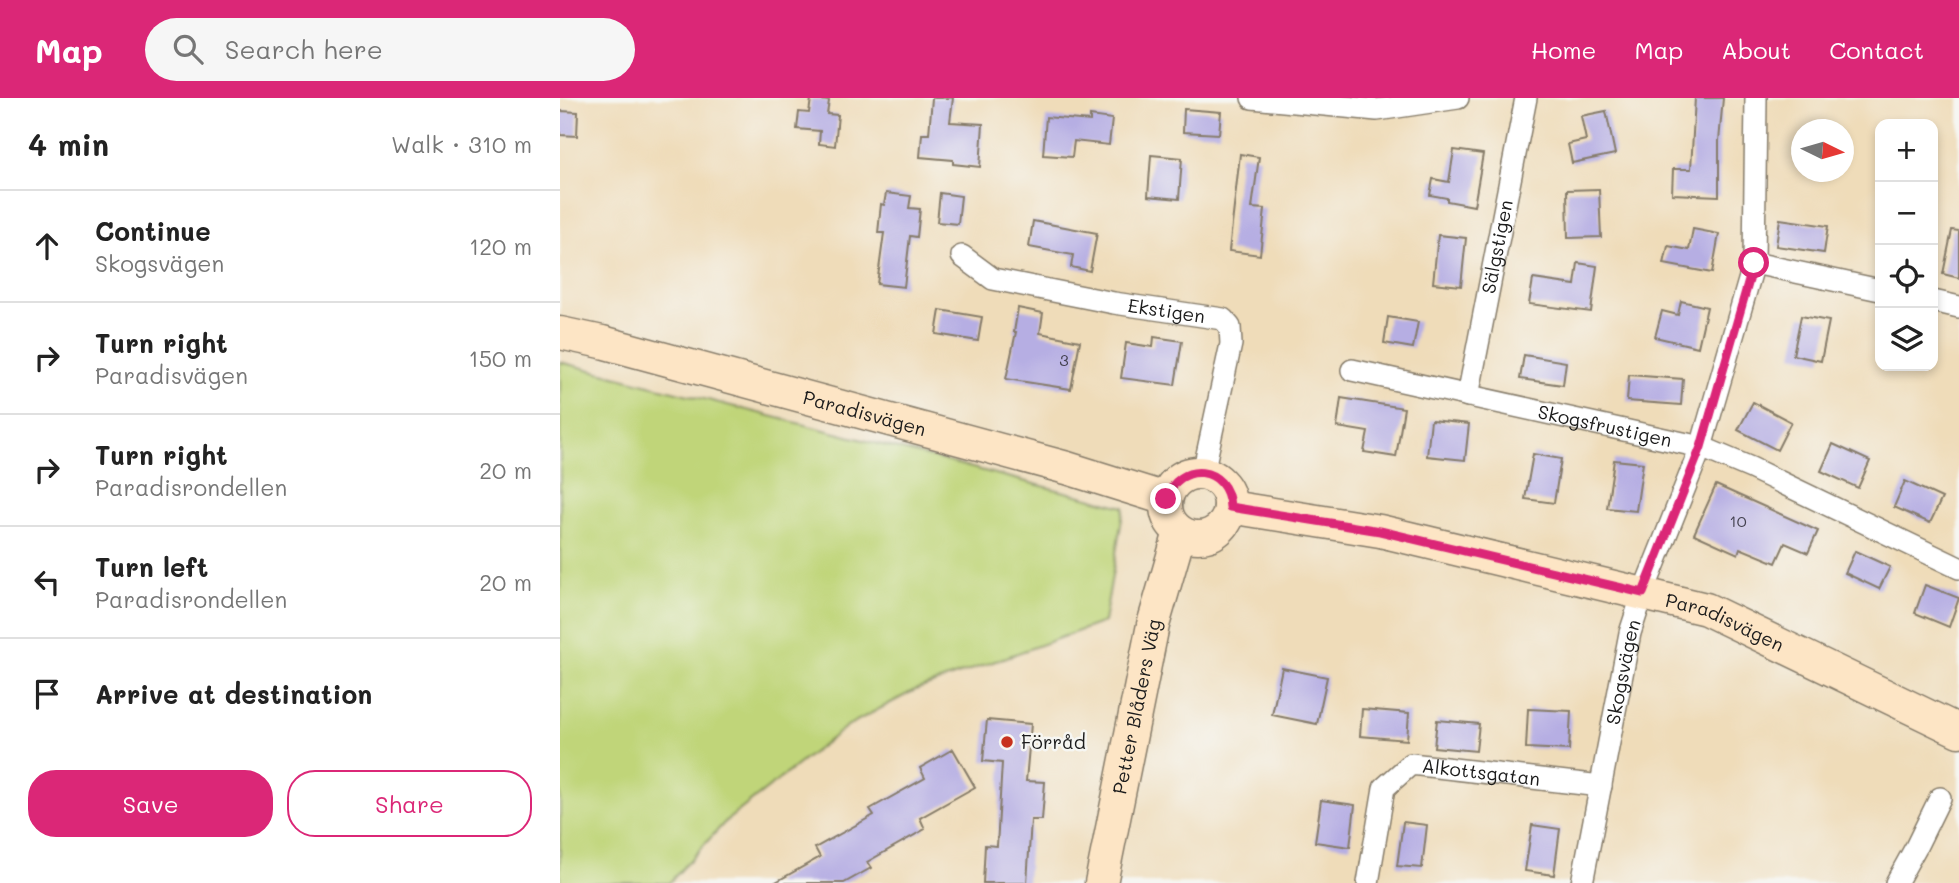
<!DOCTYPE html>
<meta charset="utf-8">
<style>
:root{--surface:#fff;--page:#f6f6f6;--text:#222;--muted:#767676;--line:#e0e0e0;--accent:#db2777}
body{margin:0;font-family:Mali,sans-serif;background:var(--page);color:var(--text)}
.controls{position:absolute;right:21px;top:21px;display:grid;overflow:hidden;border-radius:14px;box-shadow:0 4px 10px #0003}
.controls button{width:63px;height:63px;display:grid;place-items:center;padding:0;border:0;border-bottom:2px solid var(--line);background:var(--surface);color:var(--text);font:35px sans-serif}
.compass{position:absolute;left:1231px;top:21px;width:63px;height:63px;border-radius:50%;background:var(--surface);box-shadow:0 4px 10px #0003;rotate:95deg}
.stop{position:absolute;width:21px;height:21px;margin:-16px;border:5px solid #db2777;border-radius:50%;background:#fff}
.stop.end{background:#db2777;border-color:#fff;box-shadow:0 2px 7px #0008}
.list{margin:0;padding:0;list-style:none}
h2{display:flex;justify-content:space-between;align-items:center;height:91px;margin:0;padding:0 28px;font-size:30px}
h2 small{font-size:23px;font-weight:400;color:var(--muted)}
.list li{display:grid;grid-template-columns:46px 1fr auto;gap:21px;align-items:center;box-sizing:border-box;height:112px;padding:0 28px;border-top:2px solid var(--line)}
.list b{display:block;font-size:26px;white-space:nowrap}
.list p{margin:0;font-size:23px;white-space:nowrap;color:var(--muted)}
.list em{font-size:23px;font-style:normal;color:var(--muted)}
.actions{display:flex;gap:14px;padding:21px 28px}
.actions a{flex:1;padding:16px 0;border:2px solid var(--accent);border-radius:28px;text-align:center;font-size:24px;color:var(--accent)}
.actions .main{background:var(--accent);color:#fff}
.icon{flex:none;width:38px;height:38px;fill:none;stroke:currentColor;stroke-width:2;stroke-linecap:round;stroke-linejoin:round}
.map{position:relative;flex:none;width:1399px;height:785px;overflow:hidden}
header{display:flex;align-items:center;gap:42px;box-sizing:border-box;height:98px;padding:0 35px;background:var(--accent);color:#fff}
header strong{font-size:33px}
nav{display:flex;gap:38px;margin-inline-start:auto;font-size:24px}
.search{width:490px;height:63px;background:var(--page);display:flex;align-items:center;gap:18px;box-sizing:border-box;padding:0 24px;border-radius:38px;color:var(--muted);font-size:26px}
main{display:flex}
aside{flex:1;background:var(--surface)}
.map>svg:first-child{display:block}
.green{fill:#c0d579;stroke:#6e784a;stroke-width:2}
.building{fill:#b6aee3}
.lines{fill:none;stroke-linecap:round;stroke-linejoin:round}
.street-casing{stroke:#867c6a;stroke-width:24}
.secondary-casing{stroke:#867c6a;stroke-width:35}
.street{stroke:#fff;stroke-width:21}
.secondary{stroke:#fde5c5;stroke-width:32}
.route{stroke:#db2777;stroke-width:9}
.poi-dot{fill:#c8321e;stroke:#f6f6f2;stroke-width:2.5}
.labels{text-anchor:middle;stroke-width:5;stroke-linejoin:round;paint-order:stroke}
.number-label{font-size:16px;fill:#42404e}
.street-label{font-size:19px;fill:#1c1c1c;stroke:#f6f6f2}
.poi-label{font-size:19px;fill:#1c1c1c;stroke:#f6f6f2;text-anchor:start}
</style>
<header>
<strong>Map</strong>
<div class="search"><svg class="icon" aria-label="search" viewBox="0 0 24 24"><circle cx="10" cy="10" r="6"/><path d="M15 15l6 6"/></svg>Search here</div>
<nav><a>Home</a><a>Map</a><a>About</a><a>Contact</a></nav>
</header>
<main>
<aside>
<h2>4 min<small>Walk · 310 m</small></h2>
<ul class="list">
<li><svg class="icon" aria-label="ahead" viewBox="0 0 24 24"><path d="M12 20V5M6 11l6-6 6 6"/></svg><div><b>Continue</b><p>Skogsvägen</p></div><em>120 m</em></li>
<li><svg class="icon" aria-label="right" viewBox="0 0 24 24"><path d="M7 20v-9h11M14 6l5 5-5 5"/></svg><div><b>Turn right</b><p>Paradisvägen</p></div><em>150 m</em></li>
<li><svg class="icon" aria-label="right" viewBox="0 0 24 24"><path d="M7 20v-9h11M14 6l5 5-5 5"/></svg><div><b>Turn right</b><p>Paradisrondellen</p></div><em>20 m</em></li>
<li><svg class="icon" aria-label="left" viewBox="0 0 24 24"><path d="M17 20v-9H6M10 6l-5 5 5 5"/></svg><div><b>Turn left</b><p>Paradisrondellen</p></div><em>20 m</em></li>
<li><svg class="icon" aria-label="arrive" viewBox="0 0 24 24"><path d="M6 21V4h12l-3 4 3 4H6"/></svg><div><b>Arrive at destination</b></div></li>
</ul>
<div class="actions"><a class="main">Save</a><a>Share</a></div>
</aside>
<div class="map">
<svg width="1399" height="785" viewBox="0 0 1399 785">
<rect width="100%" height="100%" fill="#f6f6f2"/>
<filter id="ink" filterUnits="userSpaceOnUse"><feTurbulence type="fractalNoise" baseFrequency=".0143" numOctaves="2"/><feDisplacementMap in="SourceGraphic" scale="14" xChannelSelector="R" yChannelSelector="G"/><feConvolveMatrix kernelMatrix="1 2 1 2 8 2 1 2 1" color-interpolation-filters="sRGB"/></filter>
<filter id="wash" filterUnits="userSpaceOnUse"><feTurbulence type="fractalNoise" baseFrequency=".00686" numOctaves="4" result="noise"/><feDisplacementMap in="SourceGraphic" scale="28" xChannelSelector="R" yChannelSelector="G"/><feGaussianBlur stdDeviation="1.57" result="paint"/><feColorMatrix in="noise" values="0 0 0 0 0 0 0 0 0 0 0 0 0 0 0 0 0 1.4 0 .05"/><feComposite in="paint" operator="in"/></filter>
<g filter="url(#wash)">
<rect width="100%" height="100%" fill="#efdcb9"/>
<!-- green -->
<path class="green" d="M0 264 564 409 544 524 355 592 287 628 166 723 109 785H0Z"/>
<g id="blocks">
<!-- building -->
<g class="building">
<path d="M372 0H393L390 24 423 26 420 69 393 66V62L360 59 362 36H369Z"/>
<path d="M1135 0H1163L1159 43V98L1112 96 1113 71H1131Z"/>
<path d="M251 1 269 3 267 16 278 17 275 48 259 46 260 33 237 31 239 14 249 15Z"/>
<path d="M624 11 661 14 659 36 623 34Z"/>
<path d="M0 13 18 14 17 38 0 37Z"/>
<path d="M1046 13 1055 56 1012 65 1008 46 1026 42 1021 18Z"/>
<path d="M530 18 552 21 549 47 514 43 512 59 483 57 486 19 530 23Z"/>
<path d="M894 52 923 56 914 108 887 103V100L870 97 873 81 889 84Z"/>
<path d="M680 56 699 59 692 110 705 111 700 157 669 153Z"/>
<path d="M591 57 622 60 619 101 588 98Z"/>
<path d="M1039 91 1041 139 1008 140 1007 92Z"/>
<path d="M326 95 351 98 349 110 360 111 357 139 350 138 344 189 317 186 324 135H318L321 106 324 107Z"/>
<path d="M380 95 401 98 398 126 377 124Z"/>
<path d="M1220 121 1268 128 1264 155 1216 148Z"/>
<path d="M473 123 537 135 530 173 511 169 513 157 469 149Z"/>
<path d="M1133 131 1159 136 1152 175 1104 166 1108 148 1129 152Z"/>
<path d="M1392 132 1399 133V180L1383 176Z"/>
<path d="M878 137 906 140 901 188 873 185Z"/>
<path d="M1018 165 1037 168 1031 214 969 206 973 181 1015 187Z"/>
<path d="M1121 203 1147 209 1138 249 1095 239 1102 213 1118 217Z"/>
<path d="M458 210 483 215 480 235 520 243 511 291 446 281 456 234H454Z"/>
<path d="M380 212 422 219 418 243 376 236Z"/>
<path d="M1241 218 1269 223 1261 263 1233 257Z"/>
<path d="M828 219 858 224 853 250 824 245Z"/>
<path d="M594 239 622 243 615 287 561 280 566 245 593 249Z"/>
<path d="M964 257 1006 264 1003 287 960 281Z"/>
<path d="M1069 277 1123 281 1121 307 1067 303Z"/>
<path d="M781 300 844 310 836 359 804 354 808 334 777 329Z"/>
<path d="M1193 304 1231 324 1217 352 1178 332Z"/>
<path d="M871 322 909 326 905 362 867 358Z"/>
<path d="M1273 346 1310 363 1298 390 1261 373Z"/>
<path d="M973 356 1001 361 994 405 965 401Z"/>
<path d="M1054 362 1083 365 1076 413 1047 410Z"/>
<path d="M1345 383 1382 400 1370 425 1334 409Z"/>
<path d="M1156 387 1258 433 1248 455 1225 445 1216 465 1180 450 1178 456 1134 436Z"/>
<path d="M1295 453 1330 469 1319 491 1285 475Z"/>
<path d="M1365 487 1399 500 1389 529 1355 515Z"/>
<path d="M722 570 767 579 757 626 712 617Z"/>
<path d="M802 611 849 615 847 642 800 638Z"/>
<path d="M968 611 1011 613 1009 652 966 650Z"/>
<path d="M427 622 471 626 466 683 485 684 482 722H471L467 785H423L425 747 437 748 442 665 423 663Z"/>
<path d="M877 622 919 626 916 653 874 649Z"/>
<path d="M393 651 415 689 360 720 365 731 307 764 311 770 284 785H214L260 759 255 750 314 717 310 711 365 680 360 670Z"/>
<path d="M761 702 795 707 790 749 755 744Z"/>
<path d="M843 724 867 727 862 770 837 768Z"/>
<path d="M972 727 1000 731 994 777 965 773Z"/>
</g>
</g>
</g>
<g filter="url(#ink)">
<use href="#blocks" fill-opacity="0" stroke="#867c6a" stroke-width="2"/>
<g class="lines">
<!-- street casing -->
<g class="street-casing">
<g id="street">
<path d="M692 0 817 12 898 0"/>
<path id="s1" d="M402 158 433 181 554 205 663 221 670 229 671 246 643 375"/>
<path d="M1194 165 1320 192"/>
<path d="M1373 203 1399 209"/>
<path id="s2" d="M792 272 1141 349 1191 370 1399 470"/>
<path id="s3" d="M908 298 966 0"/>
<path id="s4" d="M808 785 824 690 851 666 1041 688"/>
<path id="s5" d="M1022 785 1070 535 1083 495 1141 349 1194 165 1196 0"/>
<path d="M1336 785 1356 749 1380 700"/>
</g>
</g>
<!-- secondary casing -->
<g class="secondary-casing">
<g id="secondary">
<path id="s6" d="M0 235 42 244 507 370 606 401"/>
<circle cx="638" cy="407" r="32"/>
<path id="s7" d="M670 409 820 433 1146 511 1399 633"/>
<path id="s8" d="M541 785 593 527 620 434"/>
</g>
</g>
<!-- street -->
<use href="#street" class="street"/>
<!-- secondary -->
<use href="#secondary" class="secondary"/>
</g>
</g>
<g class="lines" filter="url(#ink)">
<!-- route -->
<path class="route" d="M606 401C619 362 668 367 670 409L820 433 1083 495 1141 349 1194 165"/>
</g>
<!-- markers -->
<circle class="poi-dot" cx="447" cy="644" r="7"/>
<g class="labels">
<!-- number labels -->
<g class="number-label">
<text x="504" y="268">3</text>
<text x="1178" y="429">10</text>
</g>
<!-- street labels -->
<g class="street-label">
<text dy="7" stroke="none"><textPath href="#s3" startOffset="152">Sälgstigen</textPath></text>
<text dy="7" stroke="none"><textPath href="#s1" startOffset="215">Ekstigen</textPath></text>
<text dy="7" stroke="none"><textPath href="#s6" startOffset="315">Paradisvägen</textPath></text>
<text dy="7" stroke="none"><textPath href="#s2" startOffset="259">Skogsfrustigen</textPath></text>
<text dy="7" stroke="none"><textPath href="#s7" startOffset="509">Paradisvägen</textPath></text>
<text dy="7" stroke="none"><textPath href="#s5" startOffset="215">Skogsvägen</textPath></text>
<text dy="7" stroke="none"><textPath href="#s8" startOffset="180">Petter Blåders Väg</textPath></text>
<text dy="7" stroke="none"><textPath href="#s4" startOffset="203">Alkottsgatan</textPath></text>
</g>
<!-- poi labels -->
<g class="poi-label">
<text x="461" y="651">Förråd</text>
</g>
</g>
</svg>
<div class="controls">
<button>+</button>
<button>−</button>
<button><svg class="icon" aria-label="locate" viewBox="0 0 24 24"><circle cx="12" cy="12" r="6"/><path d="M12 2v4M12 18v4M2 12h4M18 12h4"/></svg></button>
<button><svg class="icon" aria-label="layers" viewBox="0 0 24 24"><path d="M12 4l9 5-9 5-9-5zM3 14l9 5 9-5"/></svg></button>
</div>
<svg class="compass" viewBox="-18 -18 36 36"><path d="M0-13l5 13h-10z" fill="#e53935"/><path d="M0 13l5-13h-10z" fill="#767676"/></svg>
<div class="stop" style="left:1194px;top:165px"></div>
<div class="stop end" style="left:606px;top:401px"></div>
</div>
</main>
